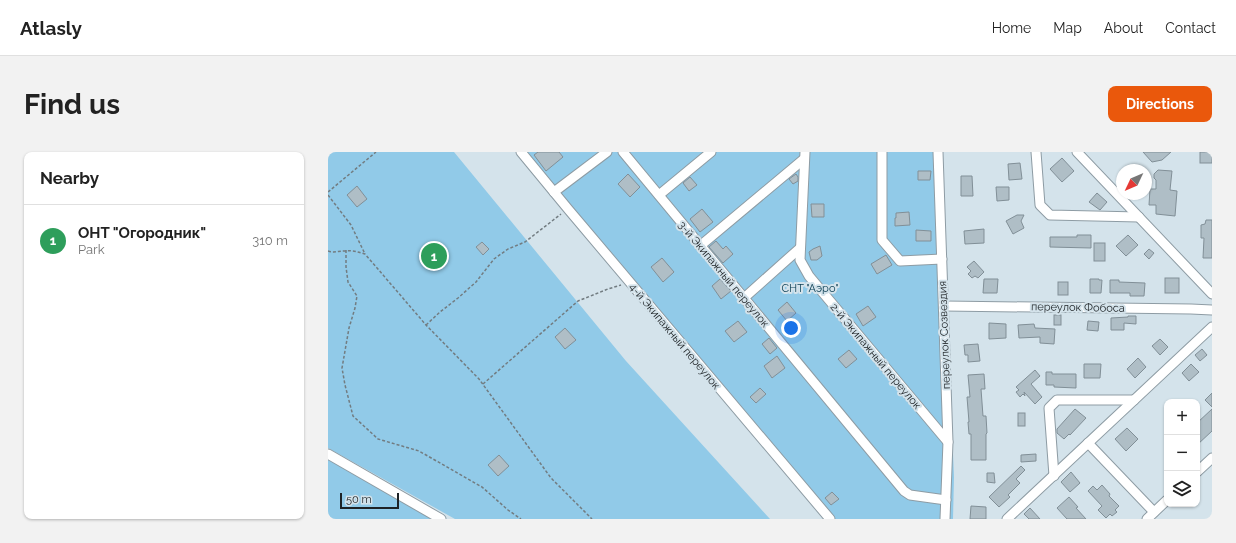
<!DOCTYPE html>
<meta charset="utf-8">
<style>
:root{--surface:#fff;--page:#f2f2f2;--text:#222;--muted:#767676;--line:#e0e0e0;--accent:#ea580c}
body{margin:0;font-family:Raleway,sans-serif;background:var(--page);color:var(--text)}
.controls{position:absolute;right:12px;bottom:12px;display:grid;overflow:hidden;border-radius:8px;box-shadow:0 1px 3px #0004}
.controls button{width:36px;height:36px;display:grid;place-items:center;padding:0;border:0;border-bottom:1px solid var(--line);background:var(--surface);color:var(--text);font:20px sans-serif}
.compass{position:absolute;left:788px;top:12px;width:36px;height:36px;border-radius:50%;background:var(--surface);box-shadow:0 1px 3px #0004;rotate:226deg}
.scale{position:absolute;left:12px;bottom:10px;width:59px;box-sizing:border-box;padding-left:4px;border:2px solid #1d2225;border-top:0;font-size:11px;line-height:14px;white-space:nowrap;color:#1d2225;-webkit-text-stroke:3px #d4e3eb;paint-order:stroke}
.you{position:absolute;left:463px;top:176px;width:14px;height:14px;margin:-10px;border:3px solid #fff;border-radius:50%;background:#1a73e8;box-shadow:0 0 0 6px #1a73e833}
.badge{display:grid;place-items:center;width:26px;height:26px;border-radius:50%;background:var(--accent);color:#fff;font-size:13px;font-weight:700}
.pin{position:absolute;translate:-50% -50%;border:2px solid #fff;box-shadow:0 1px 4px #0006}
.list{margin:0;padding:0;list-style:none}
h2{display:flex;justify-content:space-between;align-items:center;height:52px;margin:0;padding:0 16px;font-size:17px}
h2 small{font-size:13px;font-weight:400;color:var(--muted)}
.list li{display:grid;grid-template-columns:26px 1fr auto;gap:12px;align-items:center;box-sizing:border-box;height:72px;padding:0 16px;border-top:1px solid var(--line)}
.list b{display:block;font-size:15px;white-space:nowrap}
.list p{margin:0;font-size:13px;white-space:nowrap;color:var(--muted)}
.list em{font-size:13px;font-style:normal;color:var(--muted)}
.icon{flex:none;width:22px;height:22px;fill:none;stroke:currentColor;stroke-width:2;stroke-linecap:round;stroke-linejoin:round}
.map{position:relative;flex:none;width:884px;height:367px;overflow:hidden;border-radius:8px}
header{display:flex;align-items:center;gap:24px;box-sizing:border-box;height:56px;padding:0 20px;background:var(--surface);border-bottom:1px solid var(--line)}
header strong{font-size:19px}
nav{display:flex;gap:22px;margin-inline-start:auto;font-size:14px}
.intro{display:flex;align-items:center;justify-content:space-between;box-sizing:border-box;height:96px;padding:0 24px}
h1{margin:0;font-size:28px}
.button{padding:10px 18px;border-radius:8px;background:var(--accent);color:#fff;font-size:14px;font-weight:700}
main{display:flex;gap:24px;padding:0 24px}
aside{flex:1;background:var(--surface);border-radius:8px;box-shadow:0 1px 3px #0004}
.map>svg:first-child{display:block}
.green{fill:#91cae8}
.building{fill:#afbec6;stroke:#818f97}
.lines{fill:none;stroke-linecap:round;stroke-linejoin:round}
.minor-casing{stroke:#8e9ca4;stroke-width:11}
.path{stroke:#727c81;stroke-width:1.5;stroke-dasharray:3 2;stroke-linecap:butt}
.minor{stroke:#fff;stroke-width:9}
.labels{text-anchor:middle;stroke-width:4;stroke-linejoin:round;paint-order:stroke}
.street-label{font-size:11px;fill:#1d2225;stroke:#d4e3eb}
.park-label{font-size:11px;fill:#0e4055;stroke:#d4e3eb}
</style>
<header>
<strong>Atlasly</strong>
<nav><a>Home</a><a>Map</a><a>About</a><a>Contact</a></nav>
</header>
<div class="intro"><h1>Find us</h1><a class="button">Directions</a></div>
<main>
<aside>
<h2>Nearby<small></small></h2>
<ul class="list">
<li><span class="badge" style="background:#2e9e5b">1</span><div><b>ОНТ &quot;Огородник&quot;</b><p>Park</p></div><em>310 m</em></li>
</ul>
</aside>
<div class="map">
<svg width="884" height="367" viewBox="0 0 884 367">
<rect width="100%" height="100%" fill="#d4e3eb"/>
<!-- green -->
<g class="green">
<path d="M0 0H126L298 209 442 367H127L0 296Z"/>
<path d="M191 0H612L626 325 625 367H498Z"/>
<path d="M0 307 105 367H0Z"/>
</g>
<!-- building -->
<g class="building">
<path d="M210 0H231L235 5 218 19 206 3Z"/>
<path d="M815 0H843L834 8 824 10Z"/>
<rect x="872" y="0" width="12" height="11"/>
<path d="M734 6 746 19 734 30 722 17Z"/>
<path d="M692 11 694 27 681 28 680 12Z"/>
<path d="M830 18 844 19 842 38 849 39 847 64 828 62V53H821L822 37H828V28L826 26V22Z"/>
<path d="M590 19H603L602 28H590Z"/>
<path d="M300 22 312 35 302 45 290 32Z"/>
<path d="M468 22 470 25V29L465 32 461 27Z"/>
<path d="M633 24H644L645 44H633Z"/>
<path d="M362 25 369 33 361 39 355 31Z"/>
<path d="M29 34 39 47 29 55 19 43Z"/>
<path d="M668 35H681V48L669 49Z"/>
<path d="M769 41 779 50 772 58 761 50Z"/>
<path d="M483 52H496V65H484Z"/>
<path d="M374 57 385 70 372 80 362 67Z"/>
<path d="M581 60 582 73 567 74V66H568V61Z"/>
<path d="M689 63H696L693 69 696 76 685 82 678 69Z"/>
<path d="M878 68H884V106H875L876 86H873V73L877 72Z"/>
<path d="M656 77V91L637 92 636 79Z"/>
<path d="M588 78 603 79V89H588Z"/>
<path d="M749 83H763V96L722 95V85H749Z"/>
<path d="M800 83 810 93 798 104 788 94Z"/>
<path d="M388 89 395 97 398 94 405 102 395 111 381 95Z"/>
<path d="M154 90 161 97 155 103 148 95Z"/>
<rect x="766" y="91" width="11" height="18"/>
<path d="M492 94 494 104 489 108H483L481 100 485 97Z"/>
<path d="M821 97 826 101 821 107 816 102Z"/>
<path d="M558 103 564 113 549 122 543 112Z"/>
<path d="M334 106 346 120 335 130 323 115Z"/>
<path d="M646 109 656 120 650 126 647 124 644 126 640 122 643 119 639 115Z"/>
<rect x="837" y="126" width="14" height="15"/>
<path d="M392 127 403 139 393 147 384 134Z"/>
<path d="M656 127H670L669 141H655Z"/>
<path d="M762 127H771V128H774L773 141H762Z"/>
<path d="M782 128H791V130L817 131 816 144H802V141H782Z"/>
<rect x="730" y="130" width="10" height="13"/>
<path d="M459 150 468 161 459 169 450 158Z"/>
<path d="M540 154 548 165 535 174 528 162Z"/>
<rect x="726" y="163" width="7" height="10"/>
<path d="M800 164H808V172L796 171V178H783V166L800 165Z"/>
<path d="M410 169 419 180 406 190 397 179Z"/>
<path d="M760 169 771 170 770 179 759 178Z"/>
<path d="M661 171 678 172V186L661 187Z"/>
<path d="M706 172 707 176 727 177 726 192 712 191V185L691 186 690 173Z"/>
<path d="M237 176 248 188 237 197 227 185Z"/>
<path d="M441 186 449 196 442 202 434 192Z"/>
<path d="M832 187 840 195 832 203 824 194Z"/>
<path d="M650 192 652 209 640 210V203H637L636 193Z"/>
<path d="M874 197 879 203 872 209 867 203Z"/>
<path d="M521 198 529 207 518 216 510 207Z"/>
<path d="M449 204 457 216 444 226 436 214Z"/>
<path d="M810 206 818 215 807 226 799 217Z"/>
<path d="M756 212H773L772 226H756Z"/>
<path d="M863 212 871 220 861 229 854 221Z"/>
<path d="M707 218 712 224 703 232 714 245 707 252 696 240 697 244 695 242 692 245 688 240 691 238 688 235Z"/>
<path d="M718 220H724V222H748V236L726 235V233H718Z"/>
<path d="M656 222 657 237H653L655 264H658L659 281 658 282V308H643V282H641L640 270H641L639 245H642L640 223Z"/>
<path d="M432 236 438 242 428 251 422 245Z"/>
<path d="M884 241V255L877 248Z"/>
<path d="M747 257 758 266 742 283 741 282 736 287 729 281V277Z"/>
<path d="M884 257V279L869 293V271Z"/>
<rect x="690" y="261" width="7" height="13"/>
<path d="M799 276 810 287 798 299 787 287Z"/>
<path d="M708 302V309L693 310V303Z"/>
<path d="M171 303 181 314 170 324 160 313Z"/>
<path d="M693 314 697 318 688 327 692 331 680 343 682 345 671 355 661 345Z"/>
<path d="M743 320 752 331 742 340 733 330Z"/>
<path d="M659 321H666L667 331 659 330Z"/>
<path d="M774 333 782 342 781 344 791 354 787 358 789 360 784 364 782 362 778 366 770 358 774 354 760 339 765 334 769 338Z"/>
<path d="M504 340 511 347 503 353 497 346Z"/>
<path d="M741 345 750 355 748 356 758 367H739L729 356Z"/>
<path d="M643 354 658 355V367H642Z"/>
<path d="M702 356 712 367H701L696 362Z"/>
</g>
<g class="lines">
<!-- minor casing -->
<g class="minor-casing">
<g id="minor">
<path d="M193 0 240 57 502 367"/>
<path d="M295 0 576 339 582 343 618 348"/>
<path d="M477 0 472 108 481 124 620 290"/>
<path d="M554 0V88L572 109 614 107"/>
<path d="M610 0 620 290 617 367"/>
<path d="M708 0 712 53 722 63 811 65"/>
<path d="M749 0 884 142"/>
<path d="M226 40 279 0"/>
<path d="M331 43 383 0"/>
<path d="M372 94 476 7"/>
<path d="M416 146 472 96"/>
<path d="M616 154 863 157 884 158"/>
<path d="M760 291 826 360"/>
<path d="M0 302 113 367"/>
<path d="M869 320 884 306"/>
<path d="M726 324 721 256 729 248H806"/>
<path d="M679 367 884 175"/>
<path d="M819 367 839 348"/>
</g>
</g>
<!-- path -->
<g class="path">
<path d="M0 40 48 0"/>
<path d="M0 43 23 73 37 102"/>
<path d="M18 98V115L20 130 29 144 27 156 21 176 14 216 17 233 25 264 50 287 91 299 154 335 180 358 193 367"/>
<path d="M0 99C6 101 10 99 17 99 24 98 30 100 37 102L98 173 151 227 223 326 264 367"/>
<path d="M98 173 112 160 130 146 148 130 166 107 180 97 197 90 233 62"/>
<path d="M155 232 250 149 280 137 293 133"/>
</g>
<!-- minor -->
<use href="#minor" class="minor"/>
</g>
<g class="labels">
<!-- street labels -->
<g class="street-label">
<text transform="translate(396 122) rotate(50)" y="4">3-й Экипажный переулок</text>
<text transform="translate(750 155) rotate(1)" y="4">переулок Фобоса</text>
<text transform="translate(616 183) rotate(-92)" y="4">переулок Созвездия</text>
<text transform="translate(347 184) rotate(50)" y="4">4-й Экипажный переулок</text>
<text transform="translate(548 204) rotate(50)" y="4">2-й Экипажный переулок</text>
</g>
<!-- park labels -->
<g class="park-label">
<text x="482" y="140">СНТ "Аэро"</text>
</g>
</g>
</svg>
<div class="controls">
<button>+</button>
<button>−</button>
<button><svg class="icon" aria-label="layers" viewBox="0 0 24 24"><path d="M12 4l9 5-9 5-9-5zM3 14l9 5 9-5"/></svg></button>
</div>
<svg class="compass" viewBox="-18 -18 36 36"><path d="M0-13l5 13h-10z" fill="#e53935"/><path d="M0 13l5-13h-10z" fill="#767676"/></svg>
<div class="scale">50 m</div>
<div class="you"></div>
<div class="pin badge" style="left:106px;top:104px;background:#2e9e5b">1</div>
</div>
</main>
